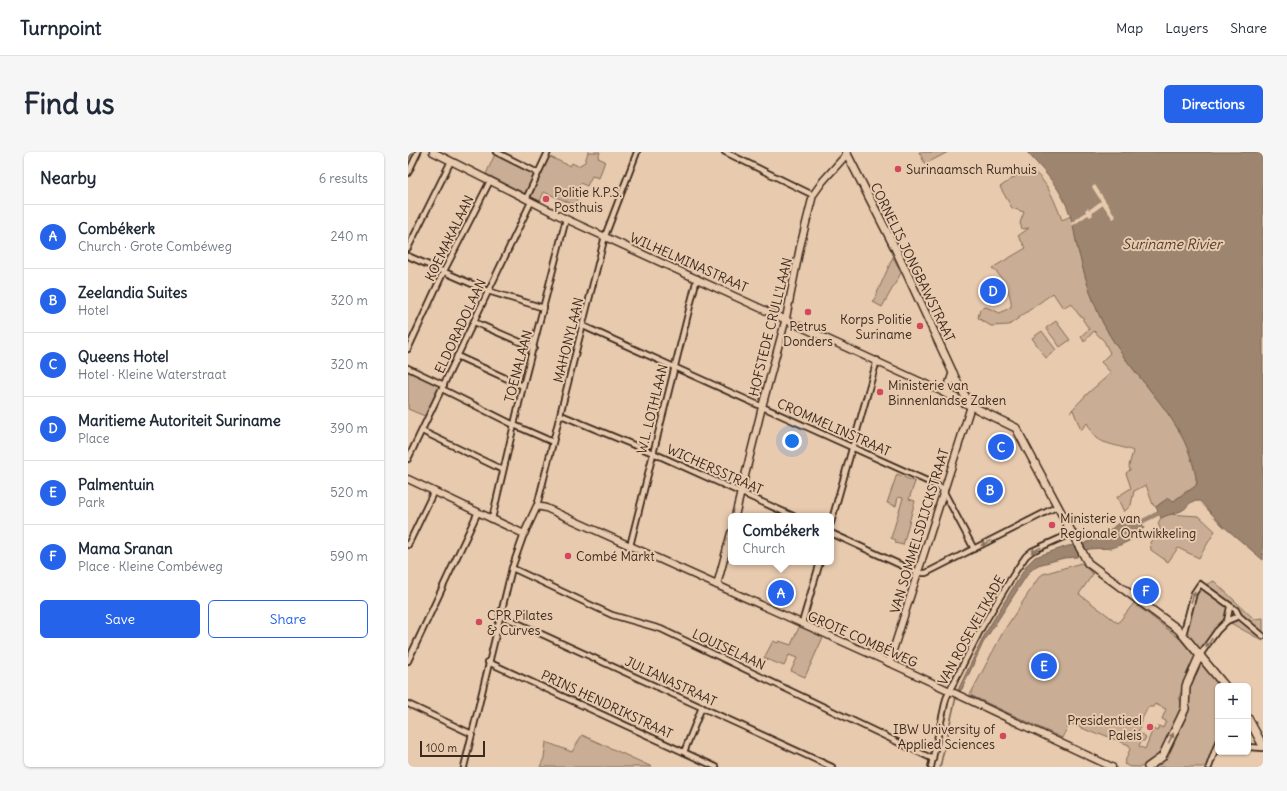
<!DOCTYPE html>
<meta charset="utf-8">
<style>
:root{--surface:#fff;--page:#f6f6f7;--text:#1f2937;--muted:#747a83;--line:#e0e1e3;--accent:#2563eb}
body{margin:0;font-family:Delius,sans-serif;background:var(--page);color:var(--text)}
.controls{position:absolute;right:12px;bottom:12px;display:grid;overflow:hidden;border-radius:6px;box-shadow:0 1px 3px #0004}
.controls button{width:36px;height:36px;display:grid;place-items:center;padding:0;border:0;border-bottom:1px solid var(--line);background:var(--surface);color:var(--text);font:20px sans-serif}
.scale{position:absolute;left:12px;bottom:10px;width:65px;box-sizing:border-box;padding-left:4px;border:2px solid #3b2a1e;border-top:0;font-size:11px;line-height:14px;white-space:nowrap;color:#3b2a1e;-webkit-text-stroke:3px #e8caae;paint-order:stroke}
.you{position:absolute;left:384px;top:289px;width:14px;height:14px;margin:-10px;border:3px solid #fff;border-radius:50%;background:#1a73e8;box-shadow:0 0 0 6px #1a73e833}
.badge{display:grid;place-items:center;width:26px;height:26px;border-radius:50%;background:var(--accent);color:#fff;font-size:13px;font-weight:700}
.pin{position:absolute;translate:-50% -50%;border:2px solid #fff;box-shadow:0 1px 4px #0006}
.popup{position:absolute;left:320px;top:361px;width:106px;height:52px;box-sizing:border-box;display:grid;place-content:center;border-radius:6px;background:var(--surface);filter:drop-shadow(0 1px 3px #0005);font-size:13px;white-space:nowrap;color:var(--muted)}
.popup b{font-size:15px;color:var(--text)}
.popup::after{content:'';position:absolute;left:50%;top:100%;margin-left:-8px;border:8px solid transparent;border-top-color:var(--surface)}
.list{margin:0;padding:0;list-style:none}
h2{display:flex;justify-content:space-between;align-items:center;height:52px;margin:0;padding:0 16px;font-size:17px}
h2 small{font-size:13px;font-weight:400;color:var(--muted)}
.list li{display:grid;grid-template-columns:26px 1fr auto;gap:12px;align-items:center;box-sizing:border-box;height:64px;padding:0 16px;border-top:1px solid var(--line)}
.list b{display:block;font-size:15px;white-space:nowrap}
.list p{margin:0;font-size:13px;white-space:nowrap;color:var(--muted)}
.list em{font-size:13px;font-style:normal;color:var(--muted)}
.actions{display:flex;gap:8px;padding:12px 16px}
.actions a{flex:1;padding:9px 0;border:1px solid var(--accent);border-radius:6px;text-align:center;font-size:14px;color:var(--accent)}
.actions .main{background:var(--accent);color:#fff}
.map{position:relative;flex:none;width:855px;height:615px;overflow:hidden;border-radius:6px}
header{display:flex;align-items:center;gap:24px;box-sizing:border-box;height:56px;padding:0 20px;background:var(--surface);border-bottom:1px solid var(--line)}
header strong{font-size:19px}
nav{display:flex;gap:22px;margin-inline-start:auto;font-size:14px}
.intro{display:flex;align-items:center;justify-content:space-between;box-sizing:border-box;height:96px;padding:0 24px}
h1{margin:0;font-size:28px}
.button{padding:10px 18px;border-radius:6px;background:var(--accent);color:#fff;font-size:14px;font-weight:700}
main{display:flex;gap:24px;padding:0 24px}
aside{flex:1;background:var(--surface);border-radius:6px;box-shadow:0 1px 3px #0004}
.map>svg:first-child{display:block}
.green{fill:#c9ad94;stroke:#826c59;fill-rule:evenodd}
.water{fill:#9d8570;stroke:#76614f}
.pier{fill:#e8caae}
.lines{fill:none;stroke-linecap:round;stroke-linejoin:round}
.stream{stroke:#76614f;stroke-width:1.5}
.canal{stroke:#9d8570;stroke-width:4.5}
.minor-casing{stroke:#3b2a1e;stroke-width:8}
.tertiary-casing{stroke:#3b2a1e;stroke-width:9}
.secondary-casing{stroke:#3b2a1e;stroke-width:10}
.minor{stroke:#e8caae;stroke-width:4.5}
.tertiary{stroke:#e8caae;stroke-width:6}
.secondary{stroke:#e8caae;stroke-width:7}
.oneway{fill:#89725f}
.poi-dot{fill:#d1495b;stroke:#e8caae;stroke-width:1.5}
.labels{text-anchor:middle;stroke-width:4;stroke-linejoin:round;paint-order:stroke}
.poi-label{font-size:13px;fill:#3b2a1e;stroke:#e8caae;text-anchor:start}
.street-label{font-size:13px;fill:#3b2a1e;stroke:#e8caae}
.water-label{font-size:14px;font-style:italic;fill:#4f3c2e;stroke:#e8caae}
</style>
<header>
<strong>Turnpoint</strong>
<nav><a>Map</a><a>Layers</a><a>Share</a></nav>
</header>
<div class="intro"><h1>Find us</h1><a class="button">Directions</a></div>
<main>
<aside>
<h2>Nearby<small>6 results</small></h2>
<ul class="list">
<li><span class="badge">A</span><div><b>Combékerk</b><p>Church · Grote Combéweg</p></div><em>240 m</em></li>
<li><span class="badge">B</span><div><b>Zeelandia Suites</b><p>Hotel</p></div><em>320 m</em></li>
<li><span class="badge">C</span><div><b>Queens Hotel</b><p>Hotel · Kleine Waterstraat</p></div><em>320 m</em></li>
<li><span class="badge">D</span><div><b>Maritieme Autoriteit Suriname</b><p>Place</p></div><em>390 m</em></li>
<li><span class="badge">E</span><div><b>Palmentuin</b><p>Park</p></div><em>520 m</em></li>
<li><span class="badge">F</span><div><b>Mama Sranan</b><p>Place · Kleine Combéweg</p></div><em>590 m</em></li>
</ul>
<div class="actions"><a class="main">Save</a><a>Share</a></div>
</aside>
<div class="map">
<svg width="855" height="615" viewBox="0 0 855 615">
<rect width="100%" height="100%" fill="#e8caae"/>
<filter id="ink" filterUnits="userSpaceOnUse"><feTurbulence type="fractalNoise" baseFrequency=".025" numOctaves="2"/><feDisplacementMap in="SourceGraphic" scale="8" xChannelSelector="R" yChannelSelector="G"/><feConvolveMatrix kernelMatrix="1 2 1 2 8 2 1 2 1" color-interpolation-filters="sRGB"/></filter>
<g filter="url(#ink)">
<!-- green -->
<g class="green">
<path d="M180 0H192L190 6 197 9 191 26 184 24 179 34 172 31 168 40 171 42 167 53 136 40 132 49 123 45 140 4 162 14 164 11 170 14 177 10Z"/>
<path d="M511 0H540L517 12Z"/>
<path d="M87 2 128 22 118 42 78 22Z"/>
<path d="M622 17C639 27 647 50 654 68L663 64C666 74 667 84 669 94 677 125 685 155 701 182 731 234 781 268 789 331L786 336 777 340 766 349 754 350 748 355 745 353 738 333 726 339 723 353 716 360 709 345 723 336 718 321 722 318 721 314 725 299C717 295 691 291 687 285 684 281 682 276 679 271L673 278 665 258 662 260 680 241 703 221 693 210 702 201 696 189 686 179 676 190 673 184 681 177 675 168V165L671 163 663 151 655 156 645 141 601 173 583 174 570 166 572 157 578 155 592 161 603 155C605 144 593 122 584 116L618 96 610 84 621 76 614 77 612 71 616 60 604 56 592 35 611 22Z"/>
<path d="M485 105 493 121 474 155 465 150Z"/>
<path d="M648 169 662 188 652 195 638 176Z"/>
<path d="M634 179 648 198 638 206 624 186Z"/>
<path d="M0 217 33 234 19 265 0 257Z"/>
<path d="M489 322 507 330 501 347 507 349 495 393 487 391 488 388 483 386 495 346 490 345 488 354 479 351Z"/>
<path d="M759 362 791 364 807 379 791 406 770 396 760 410 743 398 742 390 753 379 750 371 753 366Z"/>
<path d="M673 411 685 422 671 442 710 471 726 451 771 486 788 506 771 545 775 556 752 603 736 612 735 615H722L716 612 722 597 721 593 691 581 690 583 662 571 654 586 562 543 595 480 631 425 635 422ZM747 552 758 557 754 567 758 569 755 576 751 574 749 579 745 577 737 597 731 594 733 589H736L738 585 734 582H731L729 587 726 586 733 575 731 573 740 555H745Z"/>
<path d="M806 429 846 467 855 466V489L819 469 792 503 775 483 790 436Z"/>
<path d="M392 473 416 483 397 525 383 519 389 506 381 503 376 514 356 506 365 489 370 491 371 489 383 493Z"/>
<path d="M795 511 813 534H810V585L799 615H743L760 605 782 556 780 546 781 540 792 512Z"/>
<path d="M174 583 244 615H132L136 606 138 590 164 600Z"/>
</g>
<!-- water -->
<g class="water">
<path d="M619 0H855V408L814 373 792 349C778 349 782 355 773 359 767 362 760 362 753 366L748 355 760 346 766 349C773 343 784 338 789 332 781 268 731 234 701 182 685 155 677 125 669 94 666 79 664 65 657 50 648 31 633 16 619 0Z"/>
<path d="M731 365 736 376 731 379 730 384C723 388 715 392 707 395 696 399 676 392 669 405L656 406 630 413 621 420 575 491 554 537 552 539 550 538 578 480 619 413 627 405 660 394 675 392 699 381 709 372 721 366Z"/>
</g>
<!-- pier -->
<path class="pier" d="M687 33 708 65 705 67 695 53 684 61 685 63 682 65 680 63 664 74 663 71 678 60 677 58 680 56 681 58 693 49 684 35Z"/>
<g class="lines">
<!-- stream -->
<g class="stream">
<path d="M0 8 4 0"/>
<path d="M532 615 548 545"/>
</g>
<!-- canal -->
<path class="canal" d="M733 370 751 361"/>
<!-- minor casing -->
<g class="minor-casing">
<g id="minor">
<path d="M88 0 130 21"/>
<path d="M317 0 405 43"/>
<path d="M0 21 10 0"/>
<path d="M118 47 140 0"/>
<path d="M0 96 43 9"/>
<path d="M0 104 80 139 136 156"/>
<path d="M66 170 126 196"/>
<path d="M175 174 530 334 535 338 566 397"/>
<path d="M0 197 35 121 82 29"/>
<path d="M49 204 115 234"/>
<path d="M0 216 36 233"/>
<path d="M34 237 106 273 145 290"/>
<path d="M153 263 245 301 385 364"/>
<path d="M14 279 95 318"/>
<path d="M0 307 123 50"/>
<path d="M129 354 197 84 229 0"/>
<path d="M84 367 115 234 158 67"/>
<path d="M423 371 469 208"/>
<path d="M423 381 510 421H518L650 354"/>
<path d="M0 393 26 339"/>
<path d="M222 394 289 126"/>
<path d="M104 416 204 463 253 477 525 607"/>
<path d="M92 463 424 615"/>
<path d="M819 469 831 464"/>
<path d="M394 471 412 410"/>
<path d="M775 483 786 441 792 432 828 458 831 464 855 484"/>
<path d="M792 503 809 479 819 469 822 455"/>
<path d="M0 509 70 360"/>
<path d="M80 510 308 615"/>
<path d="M0 552 64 582"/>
<path d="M840 595 855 596"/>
<path d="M276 600 294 555"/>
<path d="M56 615 104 416 116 382"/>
<path d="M523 615 538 547 542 538 574 475 607 420 618 404 624 399 664 381"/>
<path d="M801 615 810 590"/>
</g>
</g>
<!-- tertiary casing -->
<g class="tertiary-casing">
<g id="tertiary">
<path d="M25 0 158 67 535 240 551 234"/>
<path d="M0 327 116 382 129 354 138 356 493 516 704 615"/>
<path d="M327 364 354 255 378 166 392 95 405 43 415 29 439 2"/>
<path d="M309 433 323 381"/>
<path d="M481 511 563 254"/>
</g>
</g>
<!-- secondary casing -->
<g class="secondary-casing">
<g id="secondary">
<path d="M438 0 488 98 551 234 563 253"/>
<path d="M540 236 545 221"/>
<path d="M535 240 608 276 680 411 771 478 817 534"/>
<path d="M840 566 855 594"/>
<path d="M740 615 754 605 777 557 778 534 792 503"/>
</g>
</g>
<!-- minor -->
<use href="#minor" class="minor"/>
<!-- tertiary -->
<use href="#tertiary" class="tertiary"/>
<!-- secondary -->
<use href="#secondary" class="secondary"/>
</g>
<!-- one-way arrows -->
<defs><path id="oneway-solid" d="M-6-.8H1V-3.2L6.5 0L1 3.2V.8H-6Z"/></defs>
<g class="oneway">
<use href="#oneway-solid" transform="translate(578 391) rotate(153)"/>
<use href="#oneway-solid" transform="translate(628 398) rotate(153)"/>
<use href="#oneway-solid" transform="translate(785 445) rotate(-71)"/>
<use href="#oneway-solid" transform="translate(801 491) rotate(125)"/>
<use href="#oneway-solid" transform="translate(763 586) rotate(-64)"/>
</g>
</g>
<!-- markers -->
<g class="poi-dot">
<circle cx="490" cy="17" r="4"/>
<circle cx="138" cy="47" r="4"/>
<circle cx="400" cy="160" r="4"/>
<circle cx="512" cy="174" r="4"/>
<circle cx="472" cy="240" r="4"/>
<circle cx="644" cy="373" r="4"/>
<circle cx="160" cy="404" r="4"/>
<circle cx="71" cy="470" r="4"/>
<circle cx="742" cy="575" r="4"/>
<circle cx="595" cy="584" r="4"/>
</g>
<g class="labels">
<!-- poi labels -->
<g class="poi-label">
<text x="498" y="22">Surinaamsch Rumhuis</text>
<text x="146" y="45">Politie K.P.S.<tspan x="146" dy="15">Posthuis</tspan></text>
<text x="504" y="172" text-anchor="end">Korps Politie<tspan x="504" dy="15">Suriname</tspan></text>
<text x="400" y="179" text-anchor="middle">Petrus<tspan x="400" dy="15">Donders</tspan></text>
<text x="480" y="238">Ministerie van<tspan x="480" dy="15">Binnenlandse Zaken</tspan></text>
<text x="652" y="371">Ministerie van<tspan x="652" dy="15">Regionale Ontwikkeling</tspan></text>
<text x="168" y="409">Combé Markt</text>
<text x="79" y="468">CPR Pilates<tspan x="79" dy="15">&amp; Curves</tspan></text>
<text x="734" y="573" text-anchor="end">Presidentieel<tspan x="734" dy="15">Paleis</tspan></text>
<text x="587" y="582" text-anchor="end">IBW University of<tspan x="587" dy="15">Applied Sciences</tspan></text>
</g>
<!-- street labels -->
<g class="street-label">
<text transform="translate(41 86) rotate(-64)" y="5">KOEMAKALAAN</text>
<text transform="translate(281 110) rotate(24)" y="5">WILHELMINASTRAAT</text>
<text transform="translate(505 110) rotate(64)" y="5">CORNELIS JONGBAWSTRAAT</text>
<text transform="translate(52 174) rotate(-65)" y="5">ELDORADOLAAN</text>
<text transform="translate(362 175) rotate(-76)" y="5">HOFSTEDE CRULL'LAAN</text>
<text transform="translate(160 188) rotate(-76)" y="5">MAHONYLAAN</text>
<text transform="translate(110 214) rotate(-75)" y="5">TOENALAAN</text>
<text transform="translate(244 257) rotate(-76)" y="5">W.L. LOTHLAAN</text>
<text transform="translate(426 275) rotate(24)" y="5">CROMMELINSTRAAT</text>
<text transform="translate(307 317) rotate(24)" y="5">WICHERSSTRAAT</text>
<text transform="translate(511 379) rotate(-73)" y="5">VAN SOMMELSDIJCKSTRAAT</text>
<text transform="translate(563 478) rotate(-61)" y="5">VAN ROSEVELTKADE</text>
<text transform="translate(455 487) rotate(24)" y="5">GROTE COMBÉWEG</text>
<text transform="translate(321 497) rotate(25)" y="5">LOUISELAAN</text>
<text transform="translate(263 529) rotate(25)" y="5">JULIANASTRAAT</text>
<text transform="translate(199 552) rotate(25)" y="5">PRINS HENDRIKSTRAAT</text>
</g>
<!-- water labels -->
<g class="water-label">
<text x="764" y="97">Suriname Rivier</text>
</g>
</g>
</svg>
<div class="controls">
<button>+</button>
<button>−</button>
</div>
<div class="scale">100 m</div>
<div class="you"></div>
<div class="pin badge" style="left:373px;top:441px">A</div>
<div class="popup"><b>Combékerk</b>Church</div>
<div class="pin badge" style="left:582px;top:338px">B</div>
<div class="pin badge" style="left:593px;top:295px">C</div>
<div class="pin badge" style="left:585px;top:139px">D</div>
<div class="pin badge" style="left:636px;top:514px">E</div>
<div class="pin badge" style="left:738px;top:439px">F</div>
</div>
</main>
